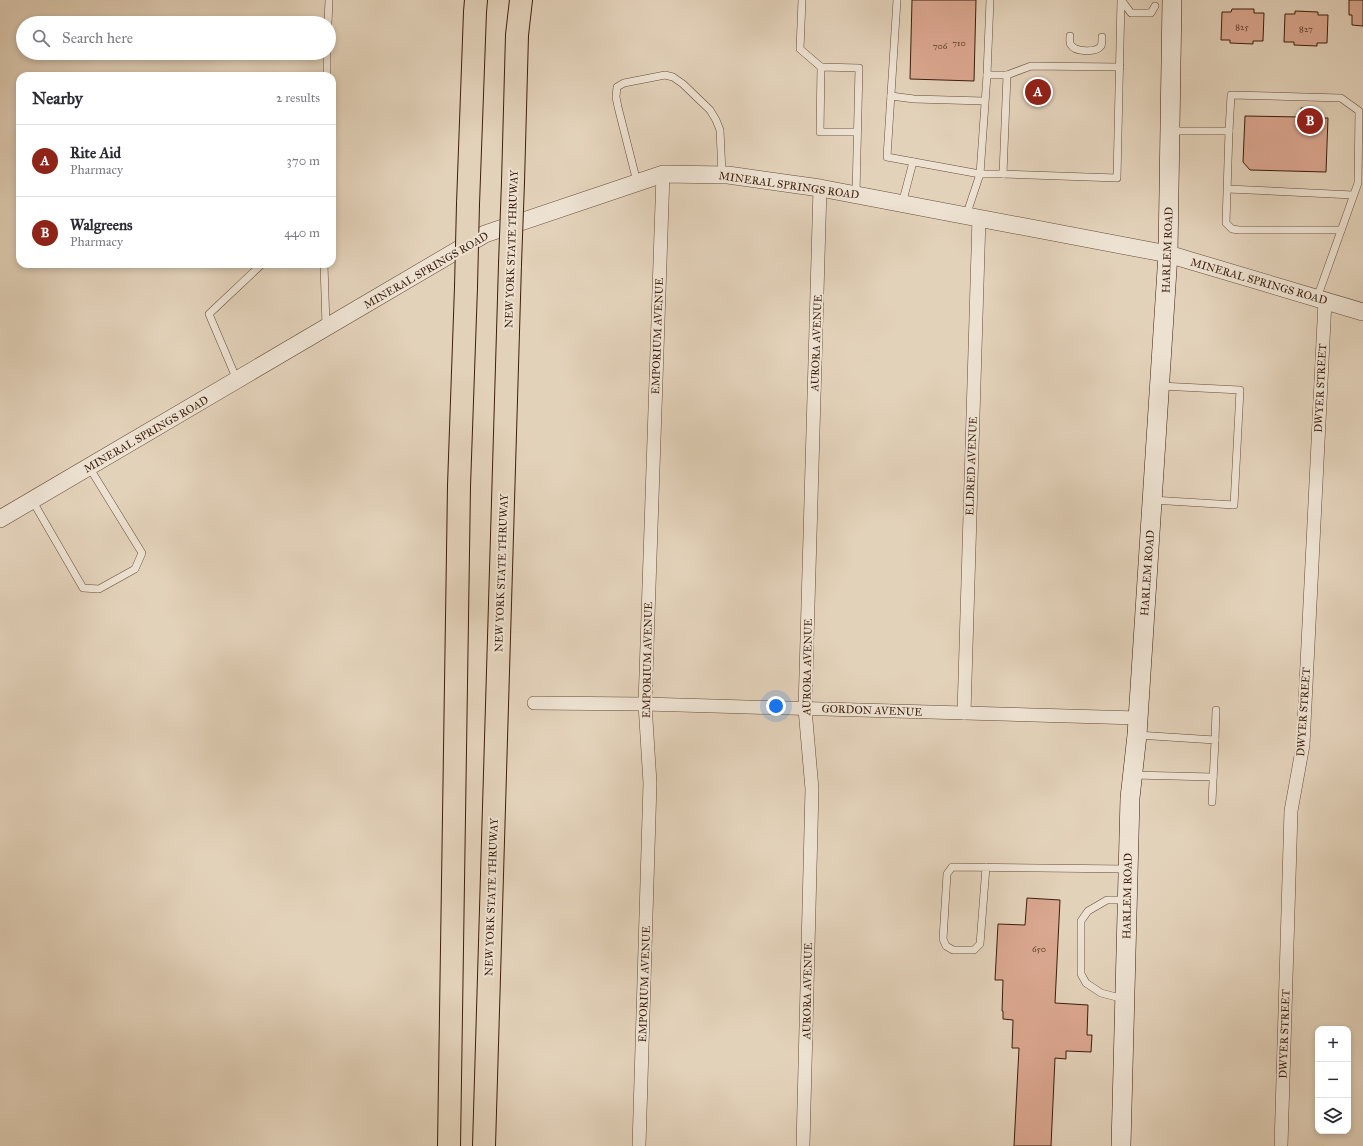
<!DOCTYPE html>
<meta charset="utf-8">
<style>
:root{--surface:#fff;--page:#f2f2f3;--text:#2b2b33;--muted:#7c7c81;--line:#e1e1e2;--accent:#8f2418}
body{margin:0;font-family:"IM FELL Great Primer",serif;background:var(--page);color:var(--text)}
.controls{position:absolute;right:12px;bottom:12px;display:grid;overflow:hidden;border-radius:8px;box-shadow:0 2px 6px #0003}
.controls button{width:36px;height:36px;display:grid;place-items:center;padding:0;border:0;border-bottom:1px solid var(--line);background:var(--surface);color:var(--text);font:20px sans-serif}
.you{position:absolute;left:776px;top:706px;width:14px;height:14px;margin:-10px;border:3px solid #fff;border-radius:50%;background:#1a73e8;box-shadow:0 0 0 6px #1a73e833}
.badge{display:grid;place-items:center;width:26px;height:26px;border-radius:50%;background:var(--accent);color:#fff;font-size:13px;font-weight:700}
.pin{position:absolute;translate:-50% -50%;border:2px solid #fff;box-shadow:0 1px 4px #0006}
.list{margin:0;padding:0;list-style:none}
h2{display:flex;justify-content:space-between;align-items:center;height:52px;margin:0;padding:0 16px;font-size:17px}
h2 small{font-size:13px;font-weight:400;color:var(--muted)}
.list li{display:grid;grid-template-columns:26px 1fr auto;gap:12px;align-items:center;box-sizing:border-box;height:72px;padding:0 16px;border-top:1px solid var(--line)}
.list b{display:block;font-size:15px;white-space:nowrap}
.list p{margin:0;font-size:13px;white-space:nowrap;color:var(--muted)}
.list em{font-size:13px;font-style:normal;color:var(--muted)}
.icon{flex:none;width:22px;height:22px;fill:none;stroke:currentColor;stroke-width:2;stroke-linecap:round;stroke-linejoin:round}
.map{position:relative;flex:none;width:1363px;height:1146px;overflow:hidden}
.search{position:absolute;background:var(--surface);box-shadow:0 2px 6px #0003;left:16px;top:16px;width:320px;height:44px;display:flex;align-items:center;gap:10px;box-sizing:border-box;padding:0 14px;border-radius:22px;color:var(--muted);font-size:15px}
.panel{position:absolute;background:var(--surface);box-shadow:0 2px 6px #0003;left:16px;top:72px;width:320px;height:196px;border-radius:12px}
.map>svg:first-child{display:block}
.building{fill:#daa790;stroke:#3d1e0b}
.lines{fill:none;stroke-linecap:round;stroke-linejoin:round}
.service-casing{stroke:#664b37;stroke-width:8}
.minor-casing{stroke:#664b37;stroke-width:14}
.tertiary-casing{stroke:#664b37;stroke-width:18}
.secondary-casing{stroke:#3d1e0b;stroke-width:20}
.motorway-casing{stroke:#3d1e0b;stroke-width:24}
.service{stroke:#ede2d2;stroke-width:7}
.minor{stroke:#ede2d2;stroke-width:13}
.tertiary{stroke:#ede2d2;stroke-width:17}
.secondary{stroke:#ede2d2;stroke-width:19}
.motorway{stroke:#e3d2ba;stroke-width:22}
.motorway-bridge-casing{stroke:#3d1e0b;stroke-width:24;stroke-linecap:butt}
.motorway-bridge{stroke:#e3d2ba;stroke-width:22}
.labels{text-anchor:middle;stroke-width:4;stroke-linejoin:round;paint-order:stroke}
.number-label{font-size:9px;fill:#64402c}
.street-label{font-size:11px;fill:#3d1e0b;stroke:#ede2d2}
</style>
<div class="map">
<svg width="1363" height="1146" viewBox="0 0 1363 1146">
<rect width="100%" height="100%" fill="#e3d2ba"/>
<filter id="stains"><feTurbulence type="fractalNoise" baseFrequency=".005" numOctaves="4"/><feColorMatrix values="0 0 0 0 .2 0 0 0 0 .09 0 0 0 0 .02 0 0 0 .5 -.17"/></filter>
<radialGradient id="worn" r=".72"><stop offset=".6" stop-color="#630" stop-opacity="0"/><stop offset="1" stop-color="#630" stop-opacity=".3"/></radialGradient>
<!-- building -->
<g class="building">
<path d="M912 0H976L974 81 910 79Z"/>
<path d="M1349 0H1363V26L1352 25V15H1349Z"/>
<path d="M1232 9H1254V13H1264L1263 41H1253V44L1230 43V40H1221L1222 12H1231Z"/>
<path d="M1295 11 1318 12V15H1328L1327 43H1317V46L1294 45V42H1284L1285 14H1295Z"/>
<path d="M1301 108H1317V118H1328L1326 172 1250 170 1243 162 1245 116 1301 117Z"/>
<path d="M1027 898 1060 900 1055 1003 1088 1005 1087 1035H1092L1091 1052 1066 1051V1059L1055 1058 1051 1146H1014L1019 1048H1012L1013 1020 1003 1019V1011H1002L1003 980H995L998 924 1025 925Z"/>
</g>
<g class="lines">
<!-- service casing -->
<g class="service-casing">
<g id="service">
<path d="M802 0 800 49 821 67"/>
<path d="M897 0 887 157 980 174H1003L1117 178 1121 0"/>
<path d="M1122 1 1131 13H1151L1155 6"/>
<path d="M328 23 329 0"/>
<path d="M1070 36C1070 39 1069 43 1071 45 1075 52 1096 53 1101 46 1102 44 1102 40 1102 37"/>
<path d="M987 75 990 0"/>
<path d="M327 76V53"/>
<path d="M891 96 914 99 984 101"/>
<path d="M1170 131H1229L1231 95 1341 98 1359 111 1358 183 1317 298"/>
<path d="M1229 131 1226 223 1232 229 1239 230H1341"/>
<path d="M1003 174 1007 75"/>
<path d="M637 182 618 107 616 97 617 87 624 83 665 75 673 77 683 84 710 110 716 120 720 130 722 174"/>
<path d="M1228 189 1353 195"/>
<path d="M856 194 859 68 821 67 820 132H857"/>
<path d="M902 204 913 162"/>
<path d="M966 216 980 174 987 75H1007L1031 66 1120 67"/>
<path d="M324 264 326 326"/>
<path d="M237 380 209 314 262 264"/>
<path d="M32 500 83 588 99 589 135 569 142 553 89 467"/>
<path d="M1152 500 1234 505 1240 390 1160 386"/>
<path d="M1137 735 1215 740 1212 802"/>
<path d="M1215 740 1216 710"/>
<path d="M1133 775 1213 777"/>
<path d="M986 867 980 944 974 950H953L946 946 943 939 947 874 952 867 1128 869"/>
<path d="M1124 999 1101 993 1086 983 1081 974V921L1088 911 1107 900H1127"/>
</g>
</g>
<!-- minor casing -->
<g class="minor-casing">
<g id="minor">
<path d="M534 703 645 704 1138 718"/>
<path d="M964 713 979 218"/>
<path d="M639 1146 650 783 645 704 663 174"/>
<path d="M803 1146 812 789 805 709 820 188"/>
<path d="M1281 1146 1291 811 1303 745 1325 301"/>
</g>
</g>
<!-- tertiary casing -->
<g class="tertiary-casing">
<path id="tertiary" d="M0 519 485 234 663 174 728 175 820 188 1168 254 1363 312"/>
</g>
<!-- secondary casing -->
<g class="secondary-casing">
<path id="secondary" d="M1121 1146 1130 798 1137 735 1168 254 1172 0"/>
</g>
<!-- motorway casing -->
<g class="motorway-casing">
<g id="motorway">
<path d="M513 182 517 35 521 0"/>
<path d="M468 204 475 12 476 0"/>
<path d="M449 1146 459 486 466 287"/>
<path d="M484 1146 510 264"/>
</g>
</g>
<!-- service -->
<use href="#service" class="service"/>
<!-- minor -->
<use href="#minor" class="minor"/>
<!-- tertiary -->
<use href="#tertiary" class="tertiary"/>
<!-- secondary -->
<use href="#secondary" class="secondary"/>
<!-- motorway -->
<use href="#motorway" class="motorway"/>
<!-- motorway-bridge casing -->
<g class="motorway-bridge-casing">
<g id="motorway-bridge">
<path d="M510 264 513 182"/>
<path d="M466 287 468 204"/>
</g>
</g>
<!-- motorway-bridge -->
<use href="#motorway-bridge" class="motorway-bridge"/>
</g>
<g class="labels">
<!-- number labels -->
<g class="number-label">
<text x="1242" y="30">825</text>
<text x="1306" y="32">827</text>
<text x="959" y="46">710</text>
<text x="940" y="49">706</text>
<text x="1039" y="952">650</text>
</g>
<!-- street labels -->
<g class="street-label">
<text transform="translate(789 185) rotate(8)" y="4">MINERAL SPRINGS ROAD</text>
<text transform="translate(511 249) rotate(-88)" y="4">NEW YORK STATE THRUWAY</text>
<text transform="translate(1167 250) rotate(-88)" y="4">HARLEM ROAD</text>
<text transform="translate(426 270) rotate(-30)" y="4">MINERAL SPRINGS ROAD</text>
<text transform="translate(1259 281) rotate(16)" y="4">MINERAL SPRINGS ROAD</text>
<text transform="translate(657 336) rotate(-88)" y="4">EMPORIUM AVENUE</text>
<text transform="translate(816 343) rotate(-88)" y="4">AURORA AVENUE</text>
<text transform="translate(1320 388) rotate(-87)" y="4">DWYER STREET</text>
<text transform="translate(146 434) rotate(-30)" y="4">MINERAL SPRINGS ROAD</text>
<text transform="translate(971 466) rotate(-88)" y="4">ELDRED AVENUE</text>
<text transform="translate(501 573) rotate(-88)" y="4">NEW YORK STATE THRUWAY</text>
<text transform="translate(1147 573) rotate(-86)" y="4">HARLEM ROAD</text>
<text transform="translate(647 660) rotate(-89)" y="4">EMPORIUM AVENUE</text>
<text transform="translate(807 667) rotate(-89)" y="4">AURORA AVENUE</text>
<text transform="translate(872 710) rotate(2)" y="4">GORDON AVENUE</text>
<text transform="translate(1303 712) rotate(-86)" y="4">DWYER STREET</text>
<text transform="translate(1127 896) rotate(-89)" y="4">HARLEM ROAD</text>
<text transform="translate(491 897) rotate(-88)" y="4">NEW YORK STATE THRUWAY</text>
<text transform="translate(644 984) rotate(-88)" y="4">EMPORIUM AVENUE</text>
<text transform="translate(807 991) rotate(-89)" y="4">AURORA AVENUE</text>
<text transform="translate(1284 1034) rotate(-88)" y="4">DWYER STREET</text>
</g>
</g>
<rect width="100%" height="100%" filter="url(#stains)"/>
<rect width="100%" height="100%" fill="url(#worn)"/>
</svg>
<div class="controls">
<button>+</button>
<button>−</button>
<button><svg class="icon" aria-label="layers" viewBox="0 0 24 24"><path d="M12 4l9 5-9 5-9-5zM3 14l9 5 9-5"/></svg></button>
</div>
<div class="you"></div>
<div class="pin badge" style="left:1038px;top:92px">A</div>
<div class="pin badge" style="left:1310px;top:121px">B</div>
<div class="search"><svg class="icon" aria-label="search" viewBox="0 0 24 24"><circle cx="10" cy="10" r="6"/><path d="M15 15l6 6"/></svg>Search here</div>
<section class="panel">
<h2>Nearby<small>2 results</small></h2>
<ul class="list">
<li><span class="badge">A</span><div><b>Rite Aid</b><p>Pharmacy</p></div><em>370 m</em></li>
<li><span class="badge">B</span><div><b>Walgreens</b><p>Pharmacy</p></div><em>440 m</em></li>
</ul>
</section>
</div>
